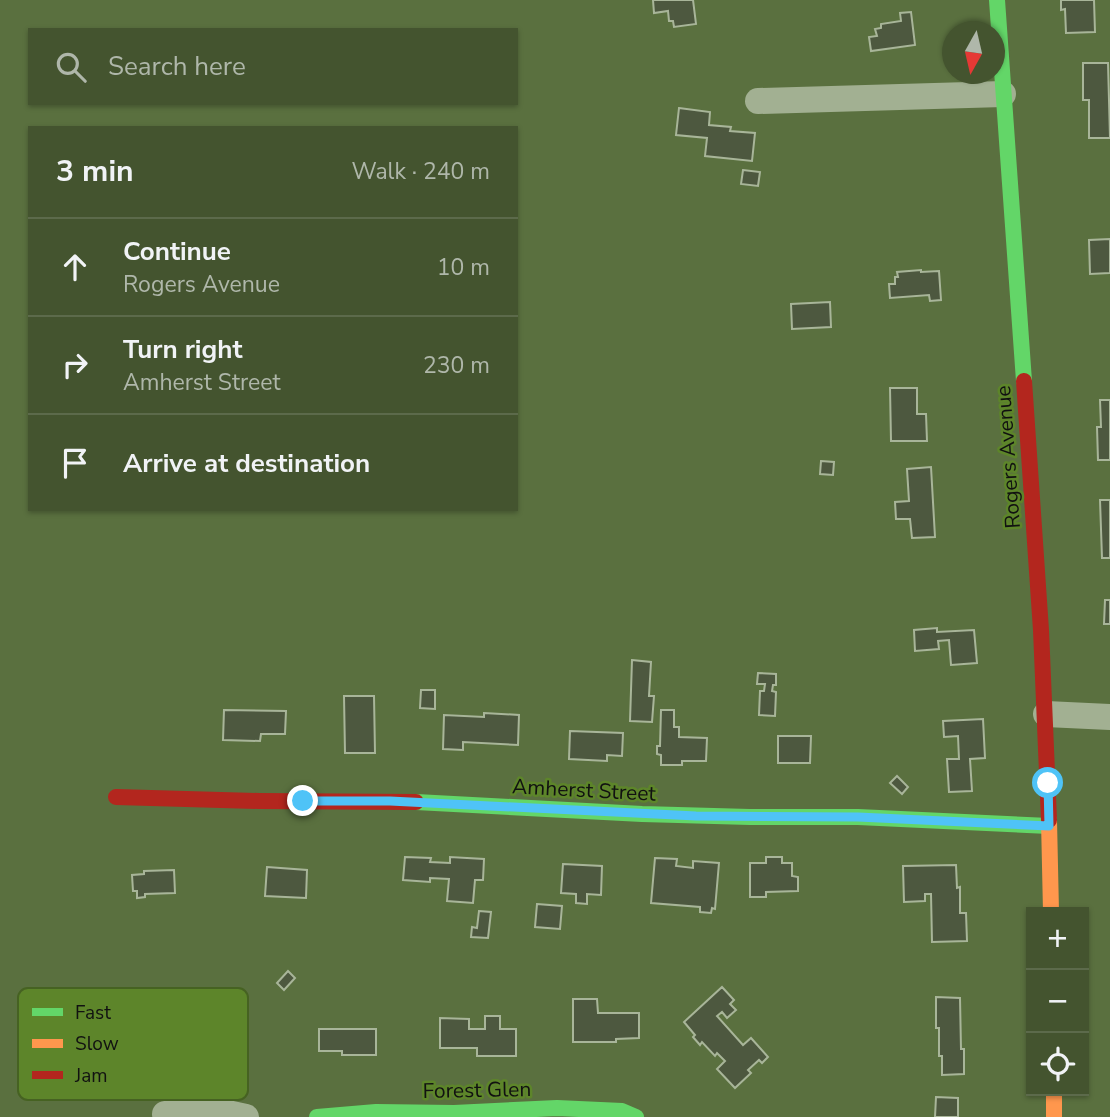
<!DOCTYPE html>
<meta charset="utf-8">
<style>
:root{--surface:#44542f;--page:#4e5e3b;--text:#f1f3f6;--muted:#afb7aa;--line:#5c6a4b}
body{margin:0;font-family:"Nunito Sans",sans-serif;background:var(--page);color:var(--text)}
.controls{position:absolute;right:21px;bottom:21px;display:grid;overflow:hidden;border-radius:0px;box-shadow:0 2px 5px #0004}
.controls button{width:63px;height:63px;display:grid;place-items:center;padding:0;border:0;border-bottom:2px solid var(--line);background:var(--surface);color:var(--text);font:35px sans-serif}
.compass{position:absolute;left:942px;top:21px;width:63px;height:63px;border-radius:50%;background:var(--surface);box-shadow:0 2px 5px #0004;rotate:188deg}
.stop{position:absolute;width:21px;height:21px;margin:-16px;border:5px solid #4fc3f7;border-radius:50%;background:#fff}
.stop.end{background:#4fc3f7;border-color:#fff;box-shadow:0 2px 7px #0008}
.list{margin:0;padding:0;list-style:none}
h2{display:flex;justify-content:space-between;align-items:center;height:91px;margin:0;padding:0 28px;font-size:30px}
h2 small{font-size:23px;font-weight:400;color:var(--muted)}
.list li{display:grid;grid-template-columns:46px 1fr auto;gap:21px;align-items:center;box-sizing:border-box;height:98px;padding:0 28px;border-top:2px solid var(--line)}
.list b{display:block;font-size:26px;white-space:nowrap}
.list p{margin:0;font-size:23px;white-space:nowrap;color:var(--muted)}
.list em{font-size:23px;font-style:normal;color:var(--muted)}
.icon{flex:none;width:38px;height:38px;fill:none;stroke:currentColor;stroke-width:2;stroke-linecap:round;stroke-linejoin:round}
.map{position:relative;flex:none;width:1110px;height:1117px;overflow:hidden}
.search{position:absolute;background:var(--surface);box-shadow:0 2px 5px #0004;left:28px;top:28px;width:490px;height:77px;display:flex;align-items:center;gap:18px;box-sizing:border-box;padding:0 24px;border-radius:0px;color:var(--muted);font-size:26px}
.panel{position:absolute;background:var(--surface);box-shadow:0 2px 5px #0004;left:28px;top:126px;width:490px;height:385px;border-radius:0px}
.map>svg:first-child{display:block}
.building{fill:#4d583f;stroke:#a8b599;stroke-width:2}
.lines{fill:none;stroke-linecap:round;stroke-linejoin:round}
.street{stroke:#a2b092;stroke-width:26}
.fast{stroke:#63d668;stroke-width:16}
.slow{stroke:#ff974d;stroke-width:16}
.jam{stroke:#b3261e;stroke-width:16}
.route{stroke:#4fc3f7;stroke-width:9}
.labels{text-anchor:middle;stroke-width:5;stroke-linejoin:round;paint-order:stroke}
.street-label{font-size:21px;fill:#111;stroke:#5d852a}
.key{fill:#5d852a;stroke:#466222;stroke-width:2}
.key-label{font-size:19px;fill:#111}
</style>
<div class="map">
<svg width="1110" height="1117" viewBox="0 0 1110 1117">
<rect width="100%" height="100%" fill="#5a703f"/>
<!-- building -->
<g class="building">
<path d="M653 0H693L696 24 674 27 673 21H669L668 11 654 13Z"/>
<path d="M1061 0H1094L1095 32 1066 33 1065 9 1061 10Z"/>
<path d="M911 12 915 45 871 51 869 37 877 36 875 29 881 28V24L901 21 900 13Z"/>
<path d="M1083 63H1108L1110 138H1089V100H1083Z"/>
<path d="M679 108 710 112 709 125 731 127 730 131 755 133 752 161 705 156 707 138 676 135Z"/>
<path d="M743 170 760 172 758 186 741 184Z"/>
<path d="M1110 239V273L1090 274 1089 240Z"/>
<path d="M921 270V272L939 271 941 300 930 301 929 295 890 298 889 284H895V277H898L897 272Z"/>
<path d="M830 302 831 327 792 329 791 304Z"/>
<path d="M890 388H917V414H926L927 441H891Z"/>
<path d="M1100 400H1110V460H1098L1097 427H1101Z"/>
<path d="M821 461 834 462 833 475 820 474Z"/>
<path d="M931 467 935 537 912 538 910 519H896L895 502 909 501 907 469Z"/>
<path d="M1100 500H1110V558H1102Z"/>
<path d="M1105 600H1110V624H1104Z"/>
<path d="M937 628V632L974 630 977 663 951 665 949 640 938 641 939 649 915 651 914 630Z"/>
<path d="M632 660 651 662 649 696H654L652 722 630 721Z"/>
<path d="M758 673 776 674V685H773L772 691 776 692 775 716 759 715 760 691H764L765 684H757Z"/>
<path d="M421 690H435V709L420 708Z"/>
<path d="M344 696H374L375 753H345Z"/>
<path d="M224 710 286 711 285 734H261L260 741 223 740Z"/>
<path d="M661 710H674V727H679V737L707 738 706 761H682V765H661V755L657 754V746H660Z"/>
<path d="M484 713 519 715 518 745 463 742V750L443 749 444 715 484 717Z"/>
<path d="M983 719 985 758 970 759 972 791 949 792 947 759H959L958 736 944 737 943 721Z"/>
<path d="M570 731 623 733 622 756 607 755V761L569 759Z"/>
<path d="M778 736H811L810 763H778Z"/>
<path d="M897 776 908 787 902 794 890 783Z"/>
<path d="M405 857 431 858 430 862 450 863V857L484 859 483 880H475L473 903 447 901 449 879 430 878V882L403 880Z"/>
<path d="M766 857H782V863H792V876L798 877V891L766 892V897H750V863H766Z"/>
<path d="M655 858 677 859 676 866 693 868V861L719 863 715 909 712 908 711 913 700 912V907L651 903Z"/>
<path d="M563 864 602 866 601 895 587 894V904L576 903V894L561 893Z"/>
<path d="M956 865 957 888 960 887V913H966L967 941 932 942 931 894H925V901L904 902 903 866Z"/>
<path d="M267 867 307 870 306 898 265 896Z"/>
<path d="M174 870 175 893 145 894V897L137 898V891H133L132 875 144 874V871Z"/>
<path d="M537 904 562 906 560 929 535 927Z"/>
<path d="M479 911 491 912 488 938 471 937 472 927 477 928Z"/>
<path d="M288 971 295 978 284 990 277 983Z"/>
<path d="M722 987 734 1000 730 1004 736 1010 727 1018 722 1012 717 1016 743 1045 751 1038 768 1057 762 1063 759 1060 748 1070 751 1073 735 1088 717 1069 725 1061 717 1053 715 1056 702 1042 700 1045 693 1037 695 1035 684 1022Z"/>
<path d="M936 997 960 998 961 1049H964V1074L942 1075V1056H939V1028H936Z"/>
<path d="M573 999H597L598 1013H639V1038L616 1039V1042H573Z"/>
<path d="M485 1016H500V1029H516V1056H477V1048H440V1018L469 1019V1029H485Z"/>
<path d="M319 1029H376V1055H342V1051H319Z"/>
<path d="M936 1097 958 1098V1117H935Z"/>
</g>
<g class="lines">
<!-- street -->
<g class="street">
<path d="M758 101 1003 94"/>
<path d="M1046 714 1110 717"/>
<path d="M165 1114 218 1111 246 1117"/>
</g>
<!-- fast -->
<g class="fast">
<path d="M997 0 1024 381"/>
<path d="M416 802 642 814 750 817H858L1049 826"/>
<path d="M317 1117 376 1112 454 1113 557 1108 622 1111 636 1117"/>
</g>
<!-- slow -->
<g class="slow">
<path d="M1049 820 1051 912"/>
<path d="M1054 1091V1117"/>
</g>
<!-- jam -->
<g class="jam">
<path d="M1024 381 1041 630 1049 820"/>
<path d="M116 797 259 801 416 802"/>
</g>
</g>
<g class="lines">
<!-- route -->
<path class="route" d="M303 801H390L696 816 858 817 1049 826 1048 783"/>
</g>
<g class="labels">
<!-- street labels -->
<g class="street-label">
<text transform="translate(1008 457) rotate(-94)" y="7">Rogers Avenue</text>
<text transform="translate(584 790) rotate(3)" y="7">Amherst Street</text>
<text transform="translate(477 1090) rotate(-1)" y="7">Forest Glen</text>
</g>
</g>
<!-- legend -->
<rect x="18" y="988" width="230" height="112" rx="10" class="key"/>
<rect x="32" y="1008" width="31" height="8" fill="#63d668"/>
<rect x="32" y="1039" width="31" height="9" fill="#ff974d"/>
<rect x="32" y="1071" width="31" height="8" fill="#b3261e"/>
<g class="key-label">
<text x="75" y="1019">Fast</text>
<text x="75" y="1050">Slow</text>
<text x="75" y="1082">Jam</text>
</g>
</svg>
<div class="controls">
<button>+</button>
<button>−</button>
<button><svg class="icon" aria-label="locate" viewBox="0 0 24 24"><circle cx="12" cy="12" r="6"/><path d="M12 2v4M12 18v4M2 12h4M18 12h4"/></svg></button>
</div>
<svg class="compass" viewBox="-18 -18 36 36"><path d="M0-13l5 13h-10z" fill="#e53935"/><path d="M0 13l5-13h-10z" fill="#afb7aa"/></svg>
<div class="stop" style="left:1048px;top:783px"></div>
<div class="stop end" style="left:303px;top:801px"></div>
<div class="search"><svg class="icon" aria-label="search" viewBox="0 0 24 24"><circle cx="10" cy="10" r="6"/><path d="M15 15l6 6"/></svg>Search here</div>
<section class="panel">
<h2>3 min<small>Walk · 240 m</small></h2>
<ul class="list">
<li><svg class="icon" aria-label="ahead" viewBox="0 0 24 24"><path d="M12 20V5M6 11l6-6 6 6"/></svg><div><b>Continue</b><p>Rogers Avenue</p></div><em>10 m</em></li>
<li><svg class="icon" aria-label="right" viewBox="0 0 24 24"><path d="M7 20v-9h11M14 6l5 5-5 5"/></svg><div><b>Turn right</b><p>Amherst Street</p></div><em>230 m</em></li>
<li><svg class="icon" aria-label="arrive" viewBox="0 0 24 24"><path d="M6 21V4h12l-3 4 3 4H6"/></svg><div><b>Arrive at destination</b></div></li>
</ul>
</section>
</div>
